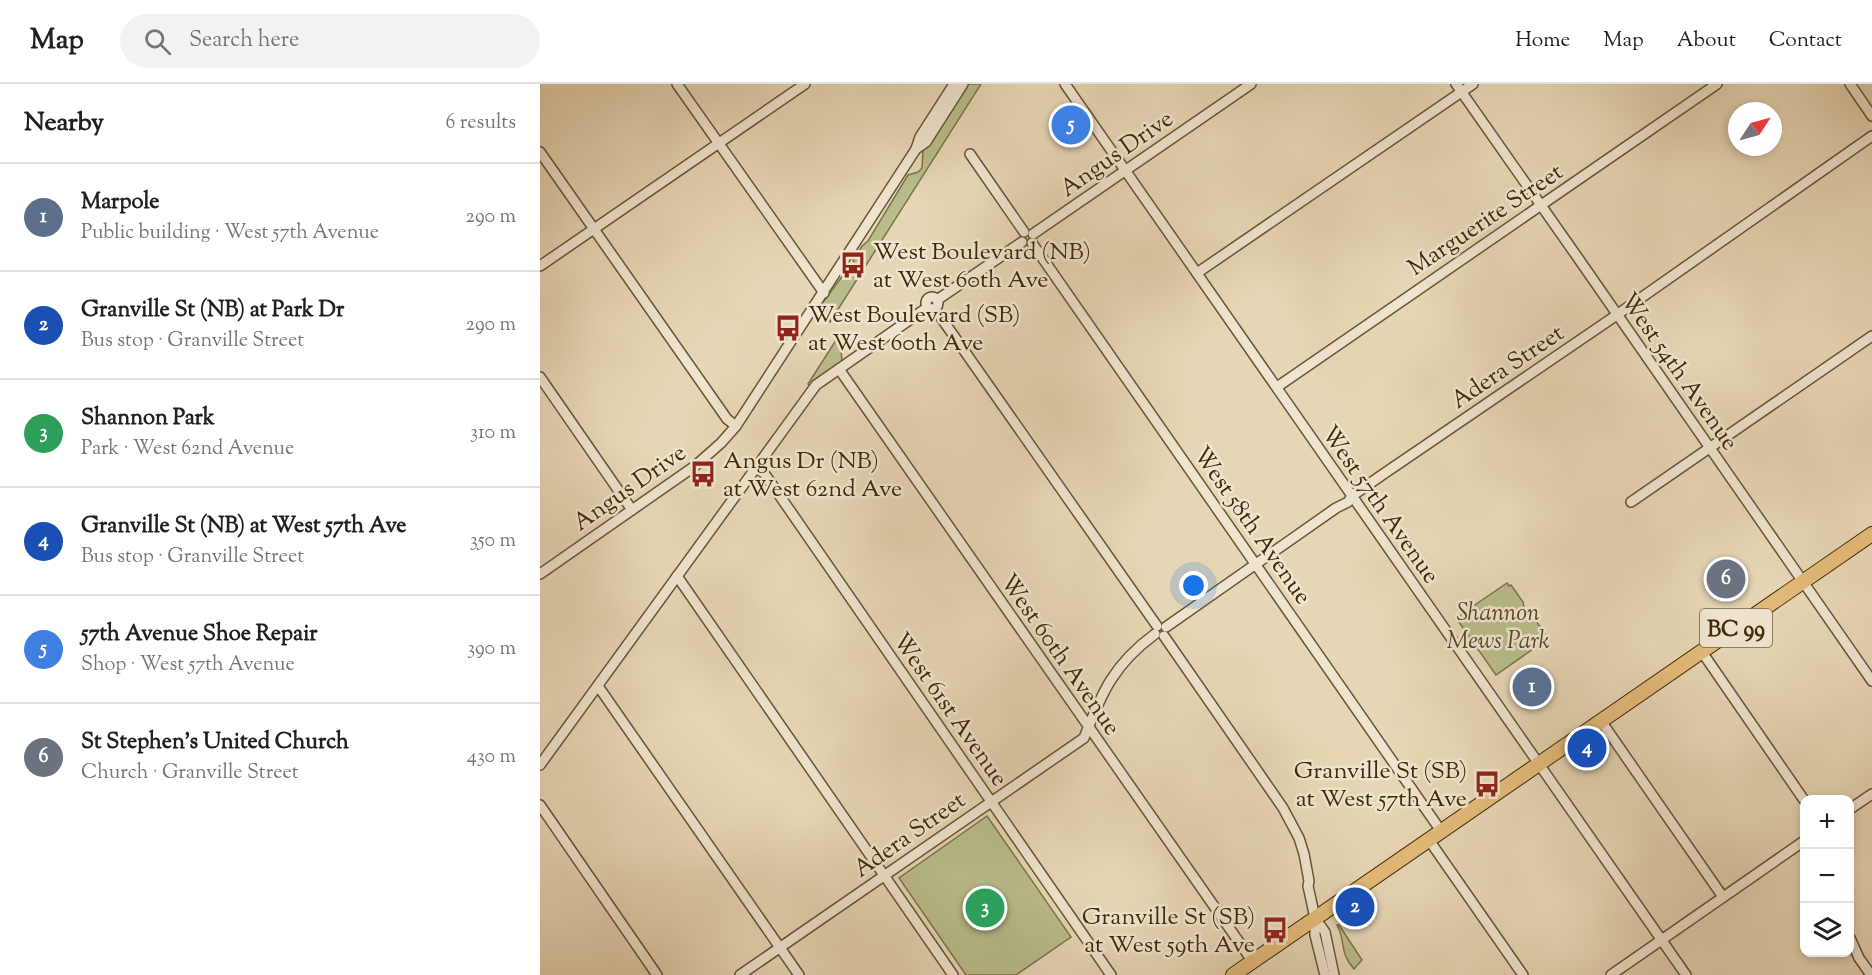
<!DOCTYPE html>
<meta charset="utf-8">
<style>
:root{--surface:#fff;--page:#f2f2f2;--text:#202124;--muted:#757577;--line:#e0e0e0;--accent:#0f766e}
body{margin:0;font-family:"Sorts Mill Goudy",serif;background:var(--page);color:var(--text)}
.controls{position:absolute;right:18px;bottom:18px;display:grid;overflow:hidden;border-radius:12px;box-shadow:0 3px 9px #0003}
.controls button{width:54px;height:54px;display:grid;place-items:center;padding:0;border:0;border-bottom:2px solid var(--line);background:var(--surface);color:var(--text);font:30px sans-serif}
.compass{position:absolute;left:1188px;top:18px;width:54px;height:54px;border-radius:50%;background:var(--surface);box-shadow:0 3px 9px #0003;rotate:54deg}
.you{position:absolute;left:654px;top:502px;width:21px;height:21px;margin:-15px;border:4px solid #fff;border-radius:50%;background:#1a73e8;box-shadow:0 0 0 9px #1a73e833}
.badge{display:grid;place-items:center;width:39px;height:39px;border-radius:50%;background:var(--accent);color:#fff;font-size:20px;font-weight:700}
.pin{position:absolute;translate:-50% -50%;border:3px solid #fff;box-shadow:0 2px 6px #0006}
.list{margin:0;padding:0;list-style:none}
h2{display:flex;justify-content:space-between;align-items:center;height:78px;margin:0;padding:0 24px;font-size:26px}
h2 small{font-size:20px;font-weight:400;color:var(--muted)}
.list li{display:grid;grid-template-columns:39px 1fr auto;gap:18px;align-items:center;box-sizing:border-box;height:108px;padding:0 24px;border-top:2px solid var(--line)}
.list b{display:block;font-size:22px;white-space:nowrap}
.list p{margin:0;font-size:20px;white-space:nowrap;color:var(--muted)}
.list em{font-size:20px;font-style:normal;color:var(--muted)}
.icon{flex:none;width:33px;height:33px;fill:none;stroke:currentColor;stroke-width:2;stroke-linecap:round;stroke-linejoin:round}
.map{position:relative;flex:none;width:1332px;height:891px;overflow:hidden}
header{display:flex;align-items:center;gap:36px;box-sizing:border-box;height:84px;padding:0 30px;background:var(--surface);border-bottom:2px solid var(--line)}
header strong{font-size:28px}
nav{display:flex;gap:33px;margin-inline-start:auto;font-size:21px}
.search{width:420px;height:54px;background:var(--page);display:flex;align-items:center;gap:15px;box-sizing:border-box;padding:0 21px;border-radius:33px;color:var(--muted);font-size:22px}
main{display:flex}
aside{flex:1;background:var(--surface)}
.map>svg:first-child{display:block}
.green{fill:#b8bd8b;stroke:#7c744a;stroke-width:1.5}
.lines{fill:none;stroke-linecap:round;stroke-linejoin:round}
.minor-casing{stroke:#6a5533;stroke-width:12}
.highway-casing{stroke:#412a08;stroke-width:16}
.minor{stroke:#efe4cf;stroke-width:9}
.highway{stroke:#e4bb7a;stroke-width:14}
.labels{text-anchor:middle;stroke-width:5;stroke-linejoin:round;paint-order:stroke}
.shield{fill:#efe4cf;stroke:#756244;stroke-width:1.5}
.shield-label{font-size:22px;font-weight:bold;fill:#412a08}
.street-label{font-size:24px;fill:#412a08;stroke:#efe4cf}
.poi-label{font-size:24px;fill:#412a08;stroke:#efe4cf;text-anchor:start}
.park-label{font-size:24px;font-style:italic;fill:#594722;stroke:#efe4cf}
</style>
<header>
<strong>Map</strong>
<div class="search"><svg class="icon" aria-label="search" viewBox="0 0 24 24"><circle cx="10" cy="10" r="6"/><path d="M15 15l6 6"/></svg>Search here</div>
<nav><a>Home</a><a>Map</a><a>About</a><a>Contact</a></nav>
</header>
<main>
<aside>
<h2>Nearby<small>6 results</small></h2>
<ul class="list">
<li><span class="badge" style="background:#5c6f8a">1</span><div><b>Marpole</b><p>Public building · West 57th Avenue</p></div><em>290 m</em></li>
<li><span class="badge" style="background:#1a4fb4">2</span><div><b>Granville St (NB) at Park Dr</b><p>Bus stop · Granville Street</p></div><em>290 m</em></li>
<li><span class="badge" style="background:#2e9e5b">3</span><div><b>Shannon Park</b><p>Park · West 62nd Avenue</p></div><em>310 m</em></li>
<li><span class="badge" style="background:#1a4fb4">4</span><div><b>Granville St (NB) at West 57th Ave</b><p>Bus stop · Granville Street</p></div><em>350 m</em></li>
<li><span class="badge" style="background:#3f7fe0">5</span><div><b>57th Avenue Shoe Repair</b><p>Shop · West 57th Avenue</p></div><em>390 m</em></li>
<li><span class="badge" style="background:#6b7280">6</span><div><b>St Stephen's United Church</b><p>Church · Granville Street</p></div><em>430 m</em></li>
</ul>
</aside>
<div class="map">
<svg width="1332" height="891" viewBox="0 0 1332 891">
<rect width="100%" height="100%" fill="#e7d6b5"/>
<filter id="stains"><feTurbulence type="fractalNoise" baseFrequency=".00333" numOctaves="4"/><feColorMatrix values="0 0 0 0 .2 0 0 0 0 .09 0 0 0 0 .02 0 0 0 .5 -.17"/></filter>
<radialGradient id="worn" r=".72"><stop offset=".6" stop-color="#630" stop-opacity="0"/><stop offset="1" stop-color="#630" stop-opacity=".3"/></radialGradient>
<!-- green -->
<g class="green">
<path d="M426 0H441L290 238 283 231 281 221 307 186 311 188 316 180 313 177 322 162 328 157 368 91 378 88 382 84 383 66Z"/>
<path d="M298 253 300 254 302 278 270 302 268 300Z"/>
<path d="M967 499 969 502 971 501 983 518 985 528 994 534 1005 550 1003 552 1006 556 956 591 916 534Z"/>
<path d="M447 732 531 853 476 891H426L359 794Z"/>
<path d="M797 841H799L822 876 814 885C799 869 806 857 797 841Z"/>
</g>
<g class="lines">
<!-- minor casing -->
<g class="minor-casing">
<g id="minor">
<path d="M137 0 284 209"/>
<path d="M525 0 1146 891"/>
<path d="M916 0 1038 174 1332 597"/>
<path d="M1310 0 1332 32"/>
<path d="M376 65 386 58 423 0"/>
<path d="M0 68 187 335 196 342"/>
<path d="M430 70 484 148"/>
<path d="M493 150 711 0"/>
<path d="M492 159 901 747"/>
<path d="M0 182 265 0"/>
<path d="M657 189 933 0"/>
<circle cx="392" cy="219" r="6"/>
<path d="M397 216 482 158"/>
<path d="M395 225 617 542"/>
<path d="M299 285 713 878"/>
<path d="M0 293 92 426"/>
<path d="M737 303 1177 0"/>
<path d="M216 384 224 389 571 891"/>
<path d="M1091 418 1332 252"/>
<path d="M0 490 155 382 181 359 196 342 376 65 380 53 414 0"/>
<path d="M137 492 413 891"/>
<path d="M626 543 796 424 808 418 812 412 842 391 1068 237 1332 52"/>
<path d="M624 552 743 724 759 754 764 770 769 797 768 802 775 834V851L785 891"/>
<path d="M1162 568 1264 716"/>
<path d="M58 602 259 891"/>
<path d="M1061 637 1183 813"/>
<path d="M0 681 276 301 388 223"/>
<path d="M0 721 117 891"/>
<path d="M1310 725 1332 710"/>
<path d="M889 756 983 891"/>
<path d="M775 834 785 848 794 891"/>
<path d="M1310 854 1319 874 1331 891"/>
<path d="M200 891 544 654C562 608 574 580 615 550"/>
<path d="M1071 891 1264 757"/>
</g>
</g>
<!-- highway casing -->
<g class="highway-casing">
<path id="highway" d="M693 891 1332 450"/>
</g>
<!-- minor -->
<use href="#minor" class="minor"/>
<!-- highway -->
<use href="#highway" class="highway"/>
</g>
<!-- icons -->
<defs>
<g id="bus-bare" transform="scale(2.07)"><path d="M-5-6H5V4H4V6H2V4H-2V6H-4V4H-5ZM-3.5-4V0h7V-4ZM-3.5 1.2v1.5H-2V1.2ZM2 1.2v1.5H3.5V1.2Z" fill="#8f2418" stroke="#efe4cf" stroke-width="2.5" paint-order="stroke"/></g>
</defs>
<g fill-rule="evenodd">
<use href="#bus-bare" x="313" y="181"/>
<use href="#bus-bare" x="248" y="244"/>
<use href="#bus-bare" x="163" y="390"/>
<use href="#bus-bare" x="947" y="700"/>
<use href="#bus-bare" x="735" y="846"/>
</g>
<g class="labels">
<!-- shield labels -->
<rect class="shield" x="1160" y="525" width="72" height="38" rx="4.5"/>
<g class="shield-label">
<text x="1196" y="552">BC 99</text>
</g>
<!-- street labels -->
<g class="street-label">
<text transform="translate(576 69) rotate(-35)" y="8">Angus Drive</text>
<text transform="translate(945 135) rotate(-34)" y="8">Marguerite Street</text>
<text transform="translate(967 282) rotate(-34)" y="8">Adera Street</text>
<text transform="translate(1140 287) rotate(55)" y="8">West 54th Avenue</text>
<text transform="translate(89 403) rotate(-35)" y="8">Angus Drive</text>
<text transform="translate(841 420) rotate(55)" y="8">West 57th Avenue</text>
<text transform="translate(713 441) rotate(55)" y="8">West 58th Avenue</text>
<text transform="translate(521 570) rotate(55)" y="8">West 60th Avenue</text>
<text transform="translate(411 625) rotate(55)" y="8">West 61st Avenue</text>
<text transform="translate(369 750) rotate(-35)" y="8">Adera Street</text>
</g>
<!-- poi labels -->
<g class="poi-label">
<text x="333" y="175">West Boulevard (NB)<tspan x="333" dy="28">at West 60th Ave</tspan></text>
<text x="268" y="238">West Boulevard (SB)<tspan x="268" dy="28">at West 60th Ave</tspan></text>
<text x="183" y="384">Angus Dr (NB)<tspan x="183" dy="28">at West 62nd Ave</tspan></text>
<text x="927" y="694" text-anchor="end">Granville St (SB)<tspan x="927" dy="28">at West 57th Ave</tspan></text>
<text x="715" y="840" text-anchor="end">Granville St (SB)<tspan x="715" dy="28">at West 59th Ave</tspan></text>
</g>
<!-- park labels -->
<g class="park-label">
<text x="958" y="536">Shannon<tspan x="958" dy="28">Mews Park</tspan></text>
</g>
</g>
<rect width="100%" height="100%" filter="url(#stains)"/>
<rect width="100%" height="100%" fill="url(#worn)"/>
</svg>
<div class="controls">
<button>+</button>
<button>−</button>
<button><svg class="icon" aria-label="layers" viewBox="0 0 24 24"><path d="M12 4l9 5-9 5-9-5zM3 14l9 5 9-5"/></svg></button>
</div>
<svg class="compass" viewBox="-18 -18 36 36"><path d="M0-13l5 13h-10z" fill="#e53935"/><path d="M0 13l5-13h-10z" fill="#757577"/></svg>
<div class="you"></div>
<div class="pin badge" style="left:992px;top:603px;background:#5c6f8a">1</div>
<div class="pin badge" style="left:815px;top:823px;background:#1a4fb4">2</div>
<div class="pin badge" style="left:445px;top:824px;background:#2e9e5b">3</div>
<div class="pin badge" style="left:1047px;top:664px;background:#1a4fb4">4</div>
<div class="pin badge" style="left:531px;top:41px;background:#3f7fe0">5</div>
<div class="pin badge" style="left:1186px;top:495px;background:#6b7280">6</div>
</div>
</main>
